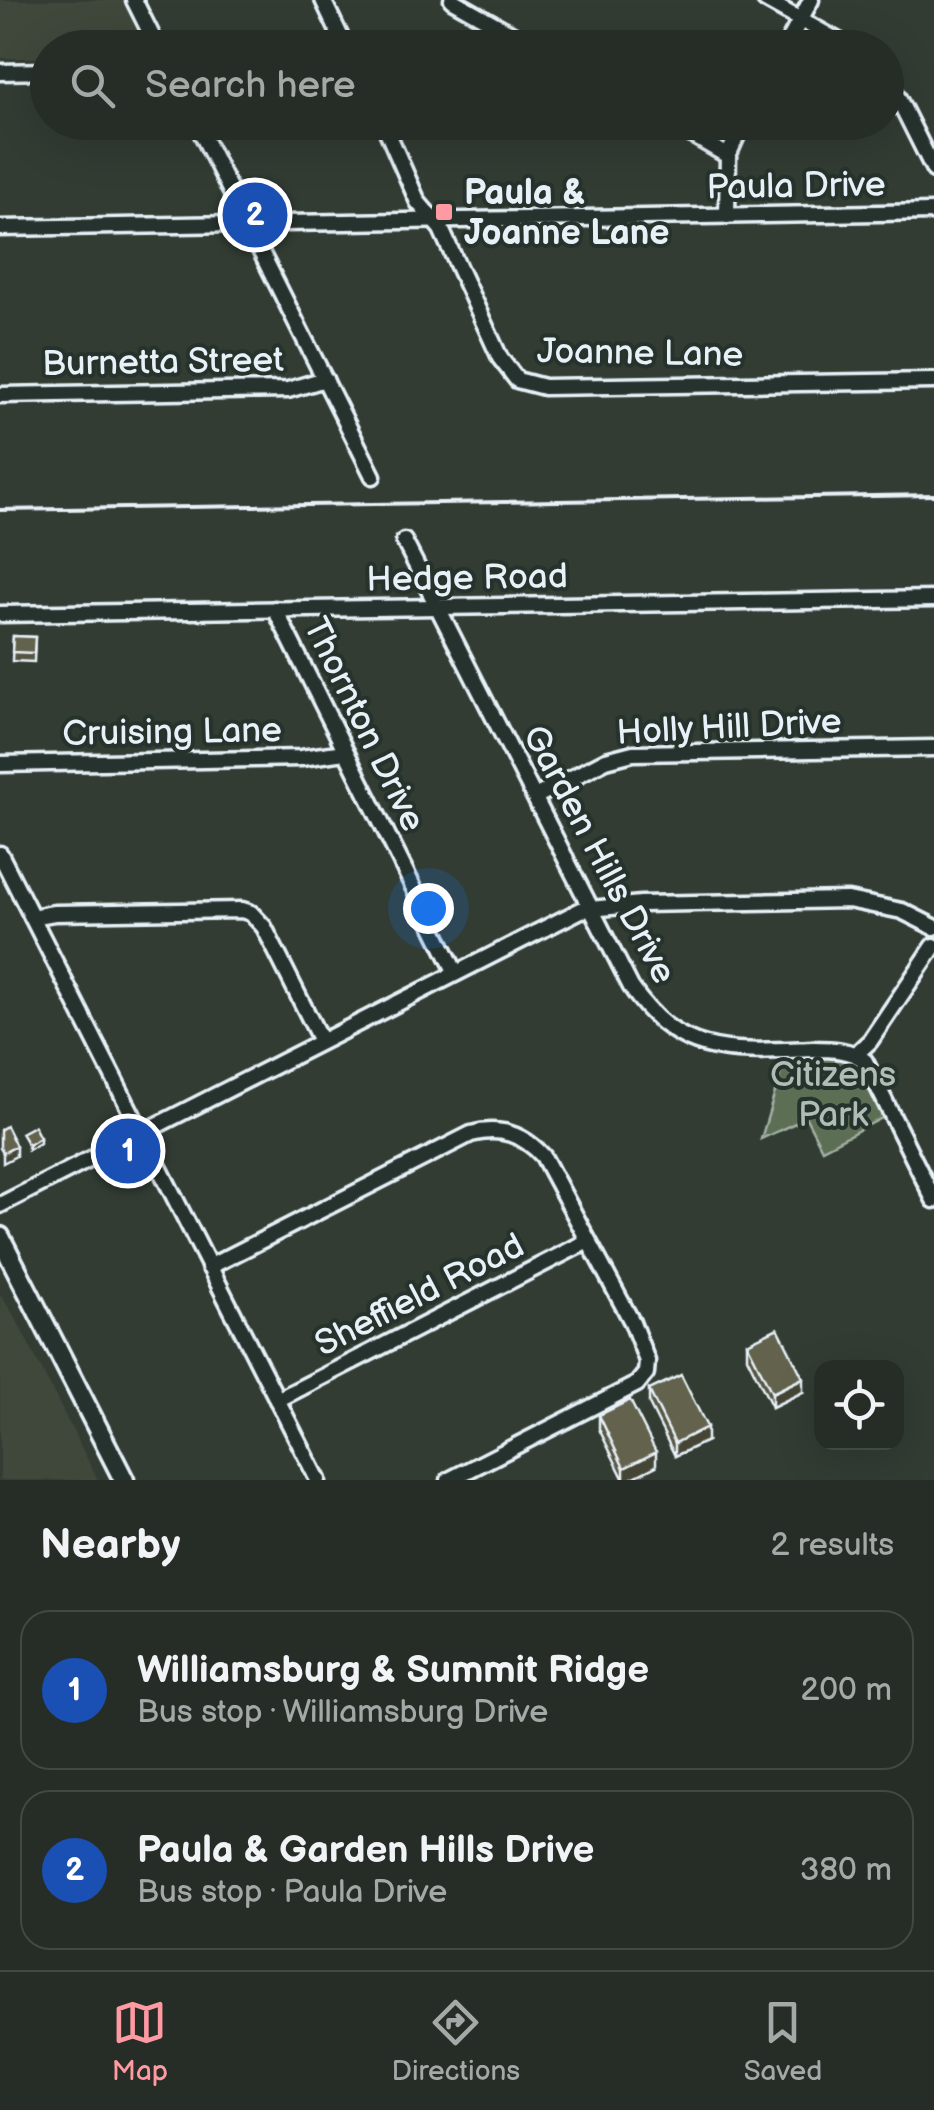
<!DOCTYPE html>
<meta charset="utf-8">
<style>
:root{--surface:#262d26;--page:#2e352e;--text:#f1f3f6;--muted:#a4a8a7;--line:#424943;--accent:#ff9aa2}
body{margin:0;font-family:"Balsamiq Sans",sans-serif;background:var(--page);color:var(--text)}
.controls{position:absolute;right:30px;bottom:30px;display:grid;overflow:hidden;border-radius:20px;box-shadow:0 10px 40px #0002}
.controls button{width:90px;height:90px;display:grid;place-items:center;padding:0;border:0;border-bottom:2px solid var(--line);background:var(--surface);color:var(--text);font:50px sans-serif}
.you{position:absolute;left:428px;top:908px;width:35px;height:35px;margin:-25px;border:8px solid #fff;border-radius:50%;background:#1a73e8;box-shadow:0 0 0 15px #1a73e833}
.badge{display:grid;place-items:center;width:65px;height:65px;border-radius:50%;background:var(--accent);color:#fff;font-size:32px;font-weight:700}
.pin{position:absolute;translate:-50% -50%;border:5px solid #fff;box-shadow:0 2px 10px #0006}
.list{margin:0;padding:0;list-style:none}
h2{display:flex;justify-content:space-between;align-items:center;height:130px;margin:0;padding:0 40px;font-size:42px}
h2 small{font-size:32px;font-weight:400;color:var(--muted)}
.list li{display:grid;grid-template-columns:65px 1fr auto;gap:30px;align-items:center;box-sizing:border-box;height:160px;margin:0 20px 20px;padding:0 20px;border:2px solid var(--line);border-radius:30px}
.list b{display:block;font-size:38px;white-space:nowrap}
.list p{margin:0;font-size:32px;white-space:nowrap;color:var(--muted)}
.list em{font-size:32px;font-style:normal;color:var(--muted)}
.icon{flex:none;width:55px;height:55px;fill:none;stroke:currentColor;stroke-width:2;stroke-linecap:round;stroke-linejoin:round}
.map{position:relative;flex:none;width:934px;height:1480px;overflow:hidden}
.search{position:absolute;background:var(--surface);box-shadow:0 10px 40px #0002;left:30px;right:30px;top:30px;height:110px;display:flex;align-items:center;gap:25px;box-sizing:border-box;padding:0 35px;border-radius:55px;color:var(--muted);font-size:38px}
.sheet{height:490px;background:var(--surface)}
nav{display:flex;justify-content:space-around;align-items:center;box-sizing:border-box;height:140px;border-top:2px solid var(--line);background:var(--surface);font-size:28px;color:var(--muted)}
nav a{display:grid;justify-items:center;gap:5px}
nav .on{color:var(--accent)}
.map>svg:first-child{display:block}
.built{fill:#41473b}
.green{fill:#5c6e52;stroke:#a2b0a5;stroke-width:2.5}
.lines{fill:none;stroke-linecap:round;stroke-linejoin:round}
.minor-casing{stroke:#e8f1f8;stroke-width:21}
.major-casing{stroke:#e8f1f8;stroke-width:25}
.minor{stroke:#26332d;stroke-width:14}
.major{stroke:#26332d;stroke-width:18}
.rail{stroke:#e8f1f8;stroke-width:4}
.wall{fill:#555442;stroke:#e8f1f8;stroke-width:2.5}
.shaded-wall{fill:#454536;stroke:#e8f1f8;stroke-width:2.5}
.building{fill:#63624d;stroke:#e8f1f8;stroke-width:2.5}
.poi-dot{fill:#ff9aa2;stroke:#26332d;stroke-width:4}
.labels{text-anchor:middle;stroke-width:8;stroke-linejoin:round;paint-order:stroke}
.street-label{font-size:35px;fill:#e8f1f8;stroke:#26332d}
.poi-label{font-size:35px;font-weight:bold;fill:#e8f1f8;stroke:#26332d;text-anchor:start}
.park-label{font-size:35px;fill:#b0bdb6;stroke:#26332d}
</style>
<div class="map">
<svg width="934" height="1480" viewBox="0 0 934 1480">
<rect width="100%" height="100%" fill="#323c33"/>
<filter id="ink" filterUnits="userSpaceOnUse"><feTurbulence type="fractalNoise" baseFrequency=".01" numOctaves="2"/><feDisplacementMap in="SourceGraphic" scale="20" xChannelSelector="R" yChannelSelector="G"/><feConvolveMatrix kernelMatrix="1 2 1 2 8 2 1 2 1" color-interpolation-filters="sRGB"/></filter>
<g filter="url(#ink)">
<!-- built -->
<g class="built">
<path d="M0 0H122L146 47 48 48 47 58H0Z"/>
<path d="M0 1294 14 1315 98 1480H0Z"/>
</g>
<!-- green -->
<path class="green" d="M810 1056C867 1061 861 1068 884 1117L822 1149 806 1118 761 1139 785 1059Z"/>
<g class="lines">
<!-- minor casing -->
<g class="minor-casing">
<g id="minor">
<path d="M134 0 158 48"/>
<path d="M323 0 346 48"/>
<path d="M452 0 537 48"/>
<path d="M765 0 851 48"/>
<path d="M785 48 811 0"/>
<path d="M0 72 48 71"/>
<path d="M886 74 934 170"/>
<path d="M196 122 373 476"/>
<path d="M383 122 418 202 441 229 500 358 517 380 544 387 934 381"/>
<path d="M670 122 728 156"/>
<path d="M727 216 728 156 743 122"/>
<path d="M0 228 934 212"/>
<path d="M0 395 288 390 325 379"/>
<path d="M404 541 631 987C679 1059 735 1052 813 1049 830 1049 851 1049 865 1061L934 1200"/>
<path d="M275 609 456 973"/>
<path d="M0 614 934 599"/>
<path d="M0 764 301 758 345 752"/>
<path d="M535 797 606 760 633 753 934 748"/>
<path d="M0 854 318 1480"/>
<path d="M32 917 54 913 242 910 251 913 264 927 321 1041"/>
<path d="M856 1054 870 1041 934 946"/>
<path d="M0 1205 581 910 641 904 848 900 902 911 934 927"/>
<path d="M209 1267 471 1134C500 1126 523 1134 543 1156L632 1322 647 1361 646 1373 637 1384 449 1480"/>
<path d="M277 1400 588 1241"/>
</g>
</g>
<!-- major casing -->
<g class="major-casing">
<path id="major" d="M0 1237 124 1480"/>
</g>
<!-- minor -->
<use href="#minor" class="minor"/>
<!-- major -->
<use href="#major" class="major"/>
<!-- rail -->
<path class="rail" d="M0 510 934 495"/>
</g>
<!-- wall -->
<g class="wall">
<path d="M13 636 35 637 34 662 12 661Z"/>
<path d="M747 1343 803 1392 772 1407 747 1357Z"/>
<path d="M649 1390 707 1441 675 1456 649 1404Z"/>
<path d="M599 1415 656 1466 628 1480H624L599 1429Z"/>
</g>
<!-- shaded-wall -->
<g class="shaded-wall">
<path d="M40 1138V1143L28 1150V1145Z"/>
<path d="M16 1146V1156L3 1163V1153Z"/>
<path d="M803 1378V1392L772 1407V1393Z"/>
<path d="M707 1427V1441L675 1456V1443Z"/>
<path d="M656 1452V1466L628 1480H624V1468Z"/>
</g>
<!-- building -->
<g class="building">
<path d="M13 636 35 637 34 653 12 652Z"/>
<path d="M6 1126 16 1146 3 1153 0 1148V1130Z"/>
<path d="M34 1126 40 1138 28 1145 21 1133Z"/>
<path d="M778 1328 803 1378 772 1393 747 1343Z"/>
<path d="M681 1375 707 1427 675 1443 649 1390Z"/>
<path d="M630 1400 656 1452 624 1468 599 1415Z"/>
</g>
</g>
<!-- markers -->
<rect class="poi-dot" x="434" y="202" width="20" height="20" rx="5"/>
<g class="labels">
<!-- street labels -->
<g class="street-label">
<text transform="translate(796 185) rotate(-1)" y="12">Paula Drive</text>
<text transform="translate(640 352) rotate(1)" y="12">Joanne Lane</text>
<text transform="translate(163 361) rotate(-1)" y="12">Burnetta Street</text>
<text transform="translate(467 577) rotate(-1)" y="12">Hedge Road</text>
<text transform="translate(365 724) rotate(64)" y="12">Thornton Drive</text>
<text transform="translate(729 726) rotate(-3)" y="12">Holly Hill Drive</text>
<text transform="translate(172 731) rotate(-1)" y="12">Cruising Lane</text>
<text transform="translate(600 854) rotate(62)" y="12">Garden Hills Drive</text>
<text transform="translate(419 1294) rotate(-27)" y="12">Sheffield Road</text>
</g>
<!-- poi labels -->
<g class="poi-label">
<text x="464" y="204">Paula &amp;<tspan x="464" dy="40">Joanne Lane</tspan></text>
</g>
<!-- park labels -->
<g class="park-label">
<text x="833" y="1086">Citizens<tspan x="833" dy="40">Park</tspan></text>
</g>
</g>
</svg>
<div class="controls">
<button><svg class="icon" aria-label="locate" viewBox="0 0 24 24"><circle cx="12" cy="12" r="6"/><path d="M12 2v4M12 18v4M2 12h4M18 12h4"/></svg></button>
</div>
<div class="you"></div>
<div class="pin badge" style="left:128px;top:1151px;background:#1a4fb4">1</div>
<div class="pin badge" style="left:255px;top:215px;background:#1a4fb4">2</div>
<div class="search"><svg class="icon" aria-label="search" viewBox="0 0 24 24"><circle cx="10" cy="10" r="6"/><path d="M15 15l6 6"/></svg>Search here</div>
</div>
<section class="sheet">
<h2>Nearby<small>2 results</small></h2>
<ul class="list">
<li><span class="badge" style="background:#1a4fb4">1</span><div><b>Williamsburg &amp; Summit Ridge</b><p>Bus stop · Williamsburg Drive</p></div><em>200 m</em></li>
<li><span class="badge" style="background:#1a4fb4">2</span><div><b>Paula &amp; Garden Hills Drive</b><p>Bus stop · Paula Drive</p></div><em>380 m</em></li>
</ul>
</section>
<nav>
<a class="on"><svg class="icon" aria-label="map" viewBox="0 0 24 24"><path d="M3 6l6-2 6 2 6-2v14l-6 2-6-2-6 2zM9 4v14M15 6v14"/></svg>Map</a>
<a><svg class="icon" aria-label="directions" viewBox="0 0 24 24"><path d="M12 3l9 9-9 9-9-9zM9 14v-3h6M13 9l2 2-2 2"/></svg>Directions</a>
<a><svg class="icon" aria-label="saved" viewBox="0 0 24 24"><path d="M7 4h10v16l-5-4-5 4z"/></svg>Saved</a>
</nav>
